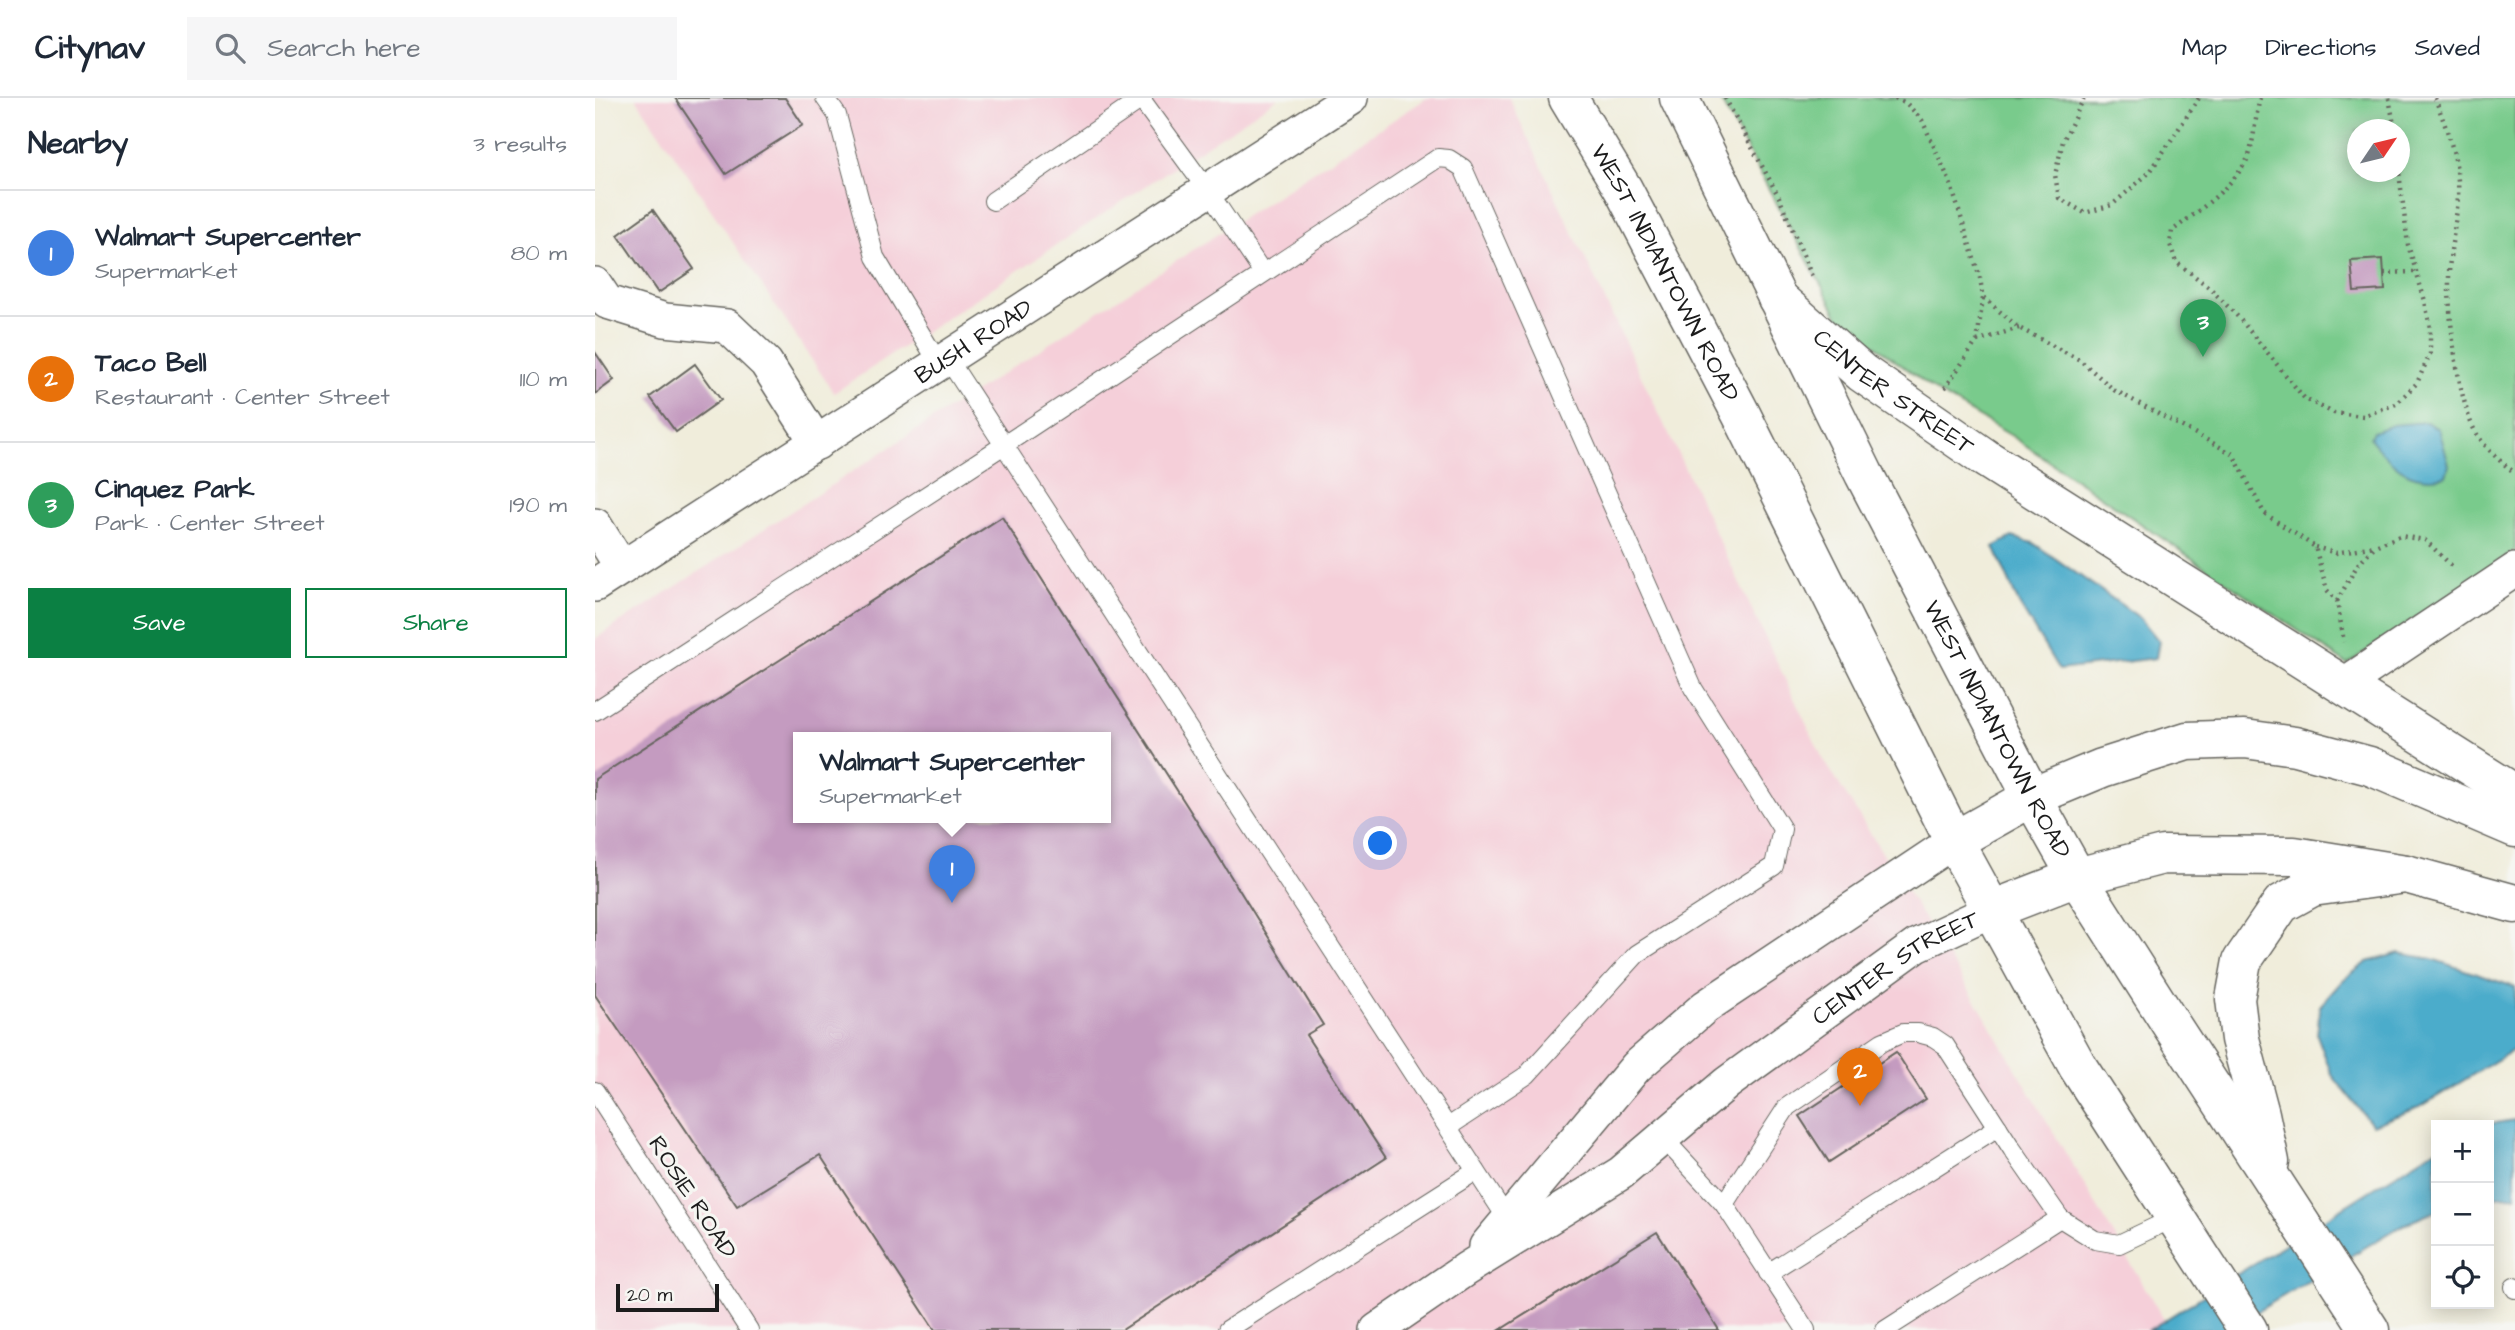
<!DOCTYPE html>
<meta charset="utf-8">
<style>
:root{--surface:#fff;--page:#f6f6f7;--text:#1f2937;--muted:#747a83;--line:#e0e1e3;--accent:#0b8043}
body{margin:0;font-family:"Architects Daughter",sans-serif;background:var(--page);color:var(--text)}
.controls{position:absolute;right:21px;bottom:21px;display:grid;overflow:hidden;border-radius:0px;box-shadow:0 4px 18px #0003}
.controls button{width:63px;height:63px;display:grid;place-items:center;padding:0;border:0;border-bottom:2px solid var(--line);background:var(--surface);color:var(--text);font:35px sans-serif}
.compass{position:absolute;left:1752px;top:21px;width:63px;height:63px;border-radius:50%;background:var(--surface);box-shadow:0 4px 18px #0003;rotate:55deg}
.scale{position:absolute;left:21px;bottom:18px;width:103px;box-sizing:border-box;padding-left:7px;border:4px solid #1c1c1c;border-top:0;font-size:19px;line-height:24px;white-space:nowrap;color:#1c1c1c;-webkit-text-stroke:5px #f6f6f2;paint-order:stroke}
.you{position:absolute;left:786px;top:746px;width:24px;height:24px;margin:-18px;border:5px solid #fff;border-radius:50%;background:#1a73e8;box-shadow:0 0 0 10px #1a73e833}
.badge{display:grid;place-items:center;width:46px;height:46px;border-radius:50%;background:var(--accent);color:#fff;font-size:23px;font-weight:700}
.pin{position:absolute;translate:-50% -58px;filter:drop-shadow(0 2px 4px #0008)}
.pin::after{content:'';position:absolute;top:37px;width:24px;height:21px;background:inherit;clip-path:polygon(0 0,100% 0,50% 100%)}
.popup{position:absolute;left:198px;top:634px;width:318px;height:91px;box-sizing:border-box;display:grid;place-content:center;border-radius:0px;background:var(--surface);filter:drop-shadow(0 2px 5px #0005);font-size:23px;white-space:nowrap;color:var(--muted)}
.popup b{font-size:26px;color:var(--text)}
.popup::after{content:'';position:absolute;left:50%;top:100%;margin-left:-14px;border:14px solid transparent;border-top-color:var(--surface)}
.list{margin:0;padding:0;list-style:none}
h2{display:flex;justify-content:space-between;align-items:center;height:91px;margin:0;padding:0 28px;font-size:30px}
h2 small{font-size:23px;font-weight:400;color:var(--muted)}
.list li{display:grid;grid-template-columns:46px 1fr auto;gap:21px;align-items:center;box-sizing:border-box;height:126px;padding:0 28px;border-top:2px solid var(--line)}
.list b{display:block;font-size:26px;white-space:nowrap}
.list p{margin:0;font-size:23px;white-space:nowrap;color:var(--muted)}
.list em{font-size:23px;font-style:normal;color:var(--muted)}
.actions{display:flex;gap:14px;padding:21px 28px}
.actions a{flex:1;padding:16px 0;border:2px solid var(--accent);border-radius:0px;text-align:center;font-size:24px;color:var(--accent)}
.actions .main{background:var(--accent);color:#fff}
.icon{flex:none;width:38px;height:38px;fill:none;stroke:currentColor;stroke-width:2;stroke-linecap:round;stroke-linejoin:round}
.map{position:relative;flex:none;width:1920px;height:1232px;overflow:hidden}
header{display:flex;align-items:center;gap:42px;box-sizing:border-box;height:98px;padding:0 35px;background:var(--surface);border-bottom:2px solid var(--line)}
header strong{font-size:33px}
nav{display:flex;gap:38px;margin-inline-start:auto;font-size:24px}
.search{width:490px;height:63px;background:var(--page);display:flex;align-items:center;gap:18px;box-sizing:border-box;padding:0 24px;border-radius:0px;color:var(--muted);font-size:26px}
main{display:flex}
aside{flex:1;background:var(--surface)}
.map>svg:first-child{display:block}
.built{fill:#f5cfd9;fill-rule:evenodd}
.green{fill:#79cb8c;stroke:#4a7454;stroke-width:2;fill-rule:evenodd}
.water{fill:#4caccb;stroke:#346474;stroke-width:2}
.building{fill:#c49bc0;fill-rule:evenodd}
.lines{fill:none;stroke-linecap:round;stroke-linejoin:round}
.lane-casing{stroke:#66655f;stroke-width:20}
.street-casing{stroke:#66655f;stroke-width:36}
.secondary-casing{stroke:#66655f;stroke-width:41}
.primary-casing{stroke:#66655f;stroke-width:41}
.path{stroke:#66655f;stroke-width:4.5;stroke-dasharray:2 5;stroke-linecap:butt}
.lane{stroke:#fff;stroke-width:18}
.street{stroke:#fff;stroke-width:33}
.secondary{stroke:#fff;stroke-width:38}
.primary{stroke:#fff;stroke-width:38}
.labels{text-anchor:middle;stroke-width:6;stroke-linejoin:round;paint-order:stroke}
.street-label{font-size:24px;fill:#1c1c1c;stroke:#f6f6f2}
</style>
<header>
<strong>Citynav</strong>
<div class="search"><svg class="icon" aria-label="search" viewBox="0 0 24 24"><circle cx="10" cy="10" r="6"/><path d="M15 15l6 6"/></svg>Search here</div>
<nav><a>Map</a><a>Directions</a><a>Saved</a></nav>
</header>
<main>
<aside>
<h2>Nearby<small>3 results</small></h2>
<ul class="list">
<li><span class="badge" style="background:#3f7fe0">1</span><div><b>Walmart Supercenter</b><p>Supermarket</p></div><em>80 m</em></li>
<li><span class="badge" style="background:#e8710a">2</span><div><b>Taco Bell</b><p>Restaurant · Center Street</p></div><em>110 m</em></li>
<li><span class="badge" style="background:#2e9e5b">3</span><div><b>Cinquez Park</b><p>Park · Center Street</p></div><em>190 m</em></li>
</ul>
<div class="actions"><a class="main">Save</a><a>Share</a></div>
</aside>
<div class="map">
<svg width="1920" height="1232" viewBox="0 0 1920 1232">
<rect width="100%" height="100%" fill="#f6f6f2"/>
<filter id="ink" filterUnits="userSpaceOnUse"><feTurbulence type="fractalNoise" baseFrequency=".0143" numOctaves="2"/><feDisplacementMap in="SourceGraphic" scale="14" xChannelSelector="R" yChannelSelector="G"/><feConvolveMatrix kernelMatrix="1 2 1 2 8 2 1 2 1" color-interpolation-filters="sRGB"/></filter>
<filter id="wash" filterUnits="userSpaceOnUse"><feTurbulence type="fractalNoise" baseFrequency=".00686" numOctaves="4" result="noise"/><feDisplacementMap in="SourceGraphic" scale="28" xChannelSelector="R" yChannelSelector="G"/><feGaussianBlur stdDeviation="1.57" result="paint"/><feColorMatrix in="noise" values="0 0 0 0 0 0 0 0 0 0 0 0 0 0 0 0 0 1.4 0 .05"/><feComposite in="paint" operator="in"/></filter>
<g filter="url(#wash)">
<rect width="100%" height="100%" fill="#f0eddb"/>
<!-- built -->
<g class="built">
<path d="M41 0H683L239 295Z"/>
<path d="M832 0H914L1227 659 1381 903 1575 1232H0V541ZM203 639H511V719H203Z"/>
</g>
<!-- green -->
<path class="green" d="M1124 0H1920V453L1752 566 1417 338 1346 297 1245 221ZM1762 32H1804V74H1762Z"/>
<!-- water -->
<g class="water">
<path d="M1831 324 1844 331 1854 367 1851 378C1815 387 1795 366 1775 340L1778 334 1797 327Z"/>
<path d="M1417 439 1438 445 1545 520 1564 543 1561 560 1464 572 1424 506 1399 449Z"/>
<path d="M1804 855 1837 861 1920 889V951L1825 1009 1777 1027 1737 977 1722 937 1725 908 1748 882 1773 864Z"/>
<path d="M1920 1022V1098L1894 1099V1027H1887Z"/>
<path d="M1841 1051V1113L1808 1127 1631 1232H1554Z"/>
</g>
<g id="blocks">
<!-- building -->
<g class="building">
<path d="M80 0H190L208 27 131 76Z"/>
<path d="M58 112 99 171 63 195 23 137Z"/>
<path d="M1788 161 1790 192 1759 194 1756 163Z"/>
<path d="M0 254 19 282 0 296Z"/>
<path d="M100 266 126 302 81 334 55 299Z"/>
<path d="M407 419 594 711 728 927 711 937 791 1060 527 1232H340L225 1057 142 1108 0 897V681ZM203 639H511V719H203Z"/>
<path d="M1301 954 1331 1001 1234 1064 1204 1018Z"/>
<path d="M1062 1134 1124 1232H905Z"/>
</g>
</g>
</g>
<g filter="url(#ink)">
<use href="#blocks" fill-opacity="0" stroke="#66655f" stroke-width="2"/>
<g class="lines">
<!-- lane casing -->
<g class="lane-casing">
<g id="lane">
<path d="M230 0 242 17 280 159 344 266"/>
<path d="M546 1 613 93 668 175"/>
<path d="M398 103 548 0"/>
<path d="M353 261 913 1122"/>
<path d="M0 613 409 347 843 60 854 61 868 70 1098 590 1187 731 1179 768 1042 856 932 977 853 1029"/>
<path d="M0 993 154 1232"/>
<path d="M1068 1040 1129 1106 1211 1232"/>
<path d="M1129 1106 1192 1009 1287 944 1308 935H1323L1338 939 1350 947 1417 1051 1465 1120"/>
<path d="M1173 1175 1403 1029"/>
<path d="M1919 1189 1920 1191"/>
<path d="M632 1232 881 1073"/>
<path d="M1290 1232 1465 1120 1500 1142 1524 1146 1579 1120"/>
</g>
</g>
<!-- street casing -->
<g class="street-casing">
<g id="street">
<path d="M0 186 12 204 70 222 132 228 171 265 222 345"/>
<path d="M0 427 27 470"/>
<path id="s1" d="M0 487 756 0"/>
<path d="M1748 587 1920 472"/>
<path d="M891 1148 1041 969 1110 909 1359 743"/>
<path id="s2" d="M782 1232 871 1171 1026 1075 1132 985 1322 847 1397 812"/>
</g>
</g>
<!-- secondary casing -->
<g class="secondary-casing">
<g id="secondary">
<path id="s3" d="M1182 200 1267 275 1390 360 1920 696"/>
<path d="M1359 743 1437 699 1507 670 1592 643 1650 641 1700 648 1775 668 1920 730"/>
<path d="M1397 812 1482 779 1568 757 1699 758 1811 776 1920 806"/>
</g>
</g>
<!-- primary casing -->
<g class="primary-casing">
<g id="primary">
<path id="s4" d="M973 0 1028 91 1146 316 1359 743 1483 969 1653 1232"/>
<path id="s5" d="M1084 0 1269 376 1437 699 1482 779 1575 925 1775 1232"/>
<path d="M1675 1064 1665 1016 1645 941 1640 901 1647 863 1686 806 1717 789 1811 776"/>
</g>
</g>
<!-- path -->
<g class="path">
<path d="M1130 0 1184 99 1218 181"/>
<path d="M1300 0 1311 5 1327 22 1355 84 1385 180 1388 199 1424 230 1485 262 1519 292 1638 356 1669 415 1720 449 1732 492 1742 503 1749 544"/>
<path d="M1489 0 1468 43 1460 77 1464 100 1490 115 1517 107 1555 74 1604 0"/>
<path d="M1665 0C1661 15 1658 49 1653 60 1637 90 1603 113 1577 133L1575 146 1581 164 1615 190 1645 221 1710 301 1739 315 1768 318 1801 306 1822 285 1835 256V230L1830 203 1813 147 1804 74"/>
<path d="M1794 0 1800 32"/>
<path d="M1840 0C1850 27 1861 53 1863 83 1865 114 1854 147 1854 179 1853 217 1862 287 1875 322 1883 344 1903 362 1920 375"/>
<path d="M1789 175 1820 174"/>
<path d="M1382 243 1424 230"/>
<path d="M1350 290 1382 243 1388 200"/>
<path d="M1720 449 1741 455 1779 448"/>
<path d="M1742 503 1763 466 1780 448 1805 438 1830 442 1858 469"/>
</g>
<!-- lane -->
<use href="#lane" class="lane"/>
<!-- street -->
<use href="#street" class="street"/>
<!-- secondary -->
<use href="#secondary" class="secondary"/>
<!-- primary -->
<use href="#primary" class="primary"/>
</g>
</g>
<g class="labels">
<!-- street labels -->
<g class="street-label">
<text dy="8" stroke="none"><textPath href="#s4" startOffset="200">WEST INDIANTOWN ROAD</textPath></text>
<text dy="8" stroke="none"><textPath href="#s1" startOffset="450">BUSH ROAD</textPath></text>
<text dy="8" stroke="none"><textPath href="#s3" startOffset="150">CENTER STREET</textPath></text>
<text dy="8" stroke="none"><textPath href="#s5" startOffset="707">WEST INDIANTOWN ROAD</textPath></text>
<text dy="8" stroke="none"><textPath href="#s2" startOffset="634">CENTER STREET</textPath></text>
<text transform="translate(98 1099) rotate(57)" y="8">ROSIE ROAD</text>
</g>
</g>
</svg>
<div class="controls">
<button>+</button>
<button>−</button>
<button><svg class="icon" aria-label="locate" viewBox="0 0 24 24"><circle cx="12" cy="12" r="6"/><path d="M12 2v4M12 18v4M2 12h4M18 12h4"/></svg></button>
</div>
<svg class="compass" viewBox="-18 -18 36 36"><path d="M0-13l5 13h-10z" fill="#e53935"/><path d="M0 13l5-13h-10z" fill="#747a83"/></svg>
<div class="scale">20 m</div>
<div class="you"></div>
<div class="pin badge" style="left:357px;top:805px;background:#3f7fe0">1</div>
<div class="popup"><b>Walmart Supercenter</b>Supermarket</div>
<div class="pin badge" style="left:1265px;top:1008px;background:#e8710a">2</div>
<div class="pin badge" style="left:1608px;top:259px;background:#2e9e5b">3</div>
</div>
</main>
